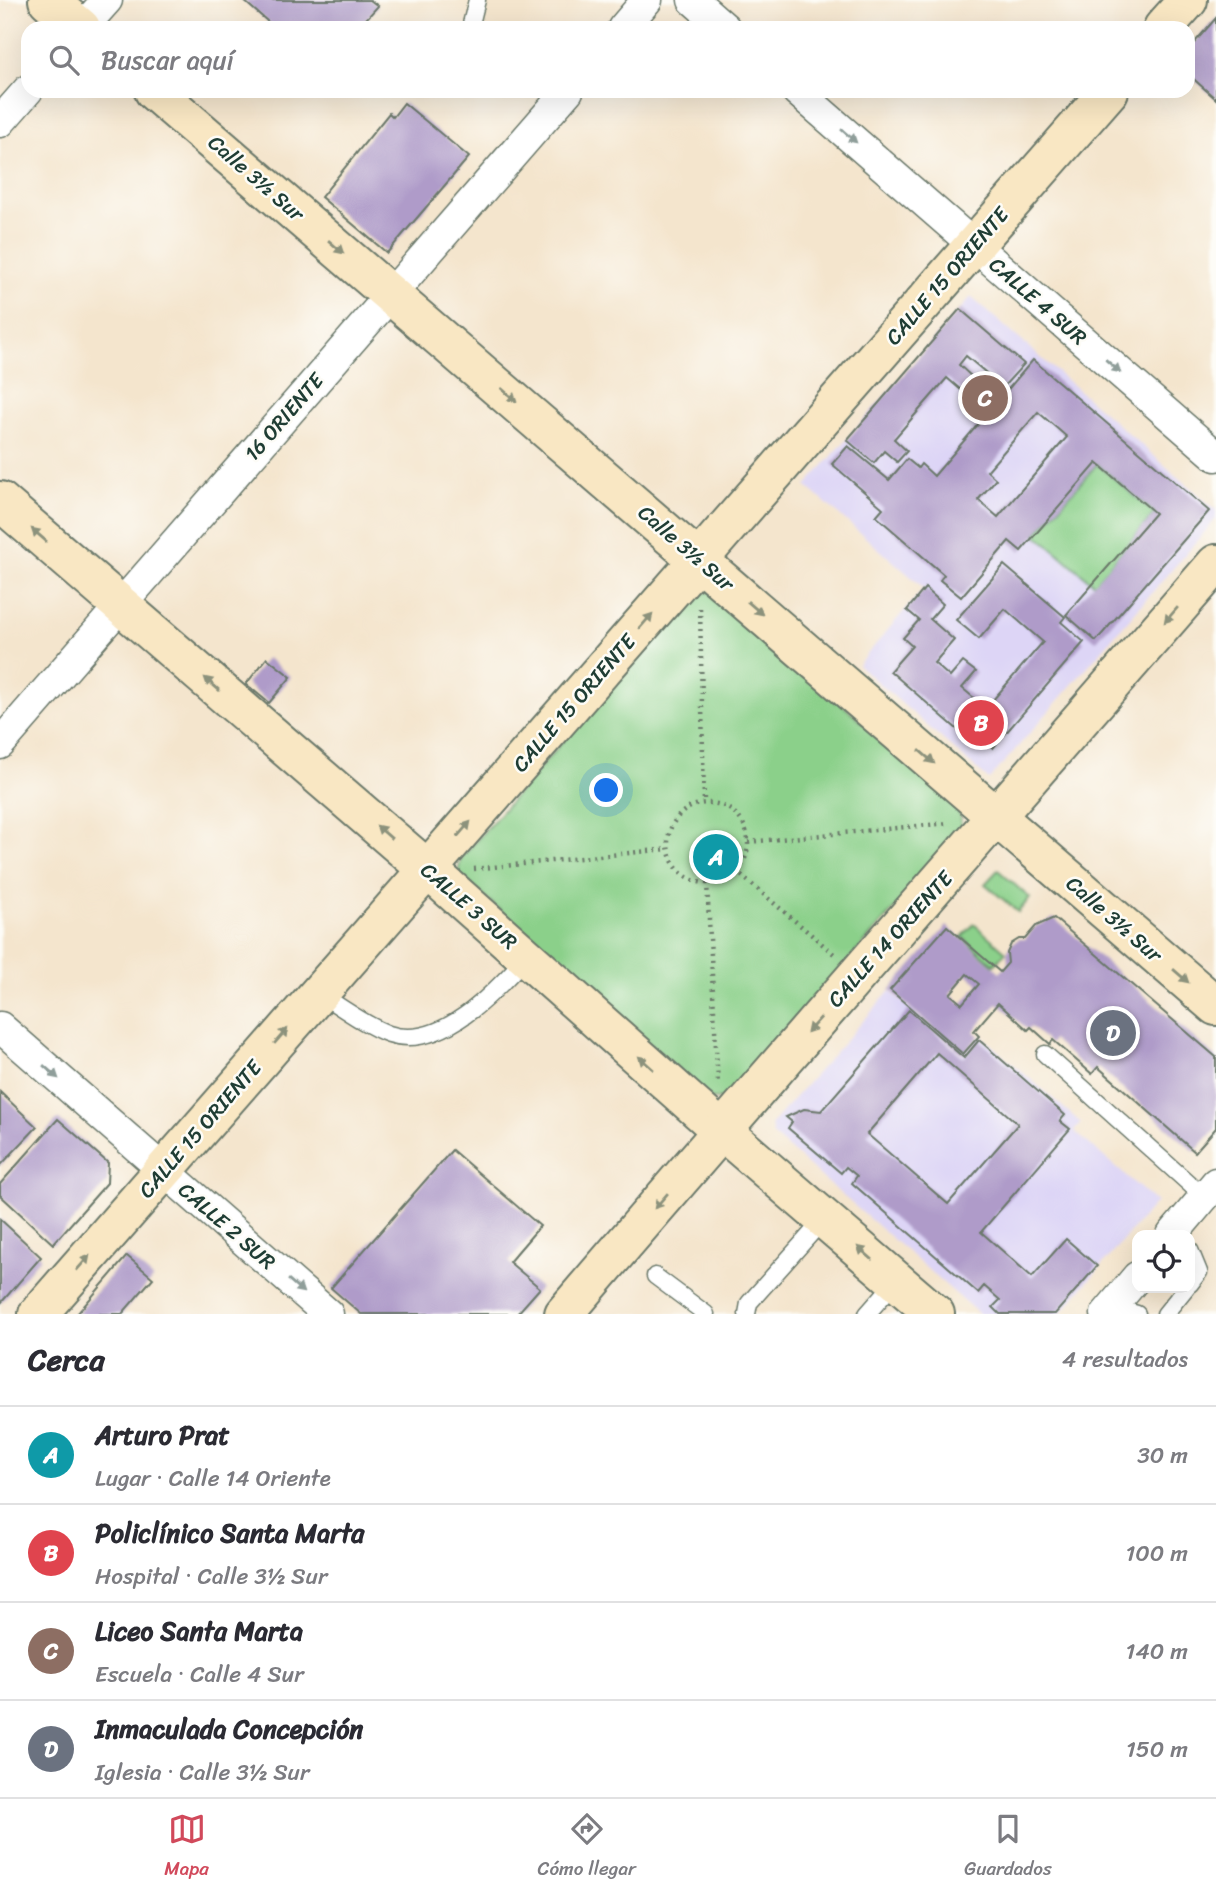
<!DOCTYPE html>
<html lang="es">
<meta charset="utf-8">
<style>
:root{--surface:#fff;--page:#f2f2f3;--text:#2b2b33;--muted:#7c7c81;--line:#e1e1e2;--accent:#d1495b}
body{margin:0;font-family:Sriracha,sans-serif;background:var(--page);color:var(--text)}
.controls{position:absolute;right:21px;bottom:21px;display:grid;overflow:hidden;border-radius:14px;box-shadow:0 7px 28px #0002}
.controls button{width:63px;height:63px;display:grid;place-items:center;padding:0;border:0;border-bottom:2px solid var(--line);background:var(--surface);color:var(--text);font:35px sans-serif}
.you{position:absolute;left:607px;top:791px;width:24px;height:24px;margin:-18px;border:5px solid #fff;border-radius:50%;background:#1a73e8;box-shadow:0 0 0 10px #1a73e833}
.badge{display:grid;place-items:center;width:46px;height:46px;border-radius:50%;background:var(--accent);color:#fff;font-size:23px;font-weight:700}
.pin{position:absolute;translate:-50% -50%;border:4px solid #fff;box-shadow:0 2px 7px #0006}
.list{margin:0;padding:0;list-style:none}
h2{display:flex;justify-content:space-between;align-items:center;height:91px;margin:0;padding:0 28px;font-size:30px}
h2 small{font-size:23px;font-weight:400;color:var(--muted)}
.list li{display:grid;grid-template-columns:46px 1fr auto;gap:21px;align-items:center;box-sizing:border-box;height:98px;padding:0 28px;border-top:2px solid var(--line)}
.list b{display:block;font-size:26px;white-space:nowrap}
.list p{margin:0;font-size:23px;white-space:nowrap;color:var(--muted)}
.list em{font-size:23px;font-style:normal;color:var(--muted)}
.icon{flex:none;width:38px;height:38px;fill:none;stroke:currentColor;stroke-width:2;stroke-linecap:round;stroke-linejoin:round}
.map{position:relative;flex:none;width:1216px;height:1314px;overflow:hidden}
.search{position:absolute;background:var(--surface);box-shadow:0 7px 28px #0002;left:21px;right:21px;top:21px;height:77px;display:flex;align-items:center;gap:18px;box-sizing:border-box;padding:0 24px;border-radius:21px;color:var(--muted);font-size:26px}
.sheet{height:483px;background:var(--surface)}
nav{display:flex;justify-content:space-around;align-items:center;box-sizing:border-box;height:98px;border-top:2px solid var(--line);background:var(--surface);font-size:19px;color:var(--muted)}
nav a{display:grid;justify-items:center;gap:4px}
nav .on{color:var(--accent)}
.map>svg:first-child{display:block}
.built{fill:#ddd5f6}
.green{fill:#8bd08a;stroke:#55865f;stroke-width:2}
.building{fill:#af9bc9;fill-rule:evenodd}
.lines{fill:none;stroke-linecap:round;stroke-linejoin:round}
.lane-casing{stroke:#6a786a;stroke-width:19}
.street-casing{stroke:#6a786a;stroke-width:33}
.secondary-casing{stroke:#6a786a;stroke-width:42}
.path{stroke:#6a786a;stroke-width:4.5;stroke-dasharray:2 5;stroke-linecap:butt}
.lane{stroke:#fff;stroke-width:16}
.street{stroke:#fff;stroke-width:30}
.secondary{stroke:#f9e7c3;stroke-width:38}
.oneway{fill:#8f9e9a}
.oneway2{fill:#8c927c}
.labels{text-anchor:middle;stroke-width:5;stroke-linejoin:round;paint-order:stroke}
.street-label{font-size:21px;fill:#1f3d34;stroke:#fdfcf7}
</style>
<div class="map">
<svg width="1216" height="1314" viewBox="0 0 1216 1314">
<rect width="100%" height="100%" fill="#fdfcf7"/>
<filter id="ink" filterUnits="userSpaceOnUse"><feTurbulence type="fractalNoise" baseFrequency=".0143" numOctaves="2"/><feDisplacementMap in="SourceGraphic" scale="14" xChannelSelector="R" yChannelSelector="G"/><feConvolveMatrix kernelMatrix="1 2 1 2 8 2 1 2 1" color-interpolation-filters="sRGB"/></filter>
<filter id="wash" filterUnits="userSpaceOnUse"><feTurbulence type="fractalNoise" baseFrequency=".00686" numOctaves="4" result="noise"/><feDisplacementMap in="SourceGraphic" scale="28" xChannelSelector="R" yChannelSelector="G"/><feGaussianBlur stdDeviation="1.57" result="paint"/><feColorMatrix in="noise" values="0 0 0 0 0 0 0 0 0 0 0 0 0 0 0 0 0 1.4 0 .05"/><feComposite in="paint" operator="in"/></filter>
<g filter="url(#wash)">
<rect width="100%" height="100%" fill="#f4e5cd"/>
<!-- built -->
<g class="built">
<path d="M971 297 1216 510V519L989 780 858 665 924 588 806 486Z"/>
<path d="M890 991 963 1055 981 1036 1081 1123 1074 1131 1156 1202 1060 1314H979L773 1135 771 1124Z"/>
</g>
<!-- green -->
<g class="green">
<path d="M1097 464 1155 513 1094 584 1036 534Z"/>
<path d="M704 592H715L957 806 961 820 960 835 726 1099H711L458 873 461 858 691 595Z"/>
<path d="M998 870 1030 898 1018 912 985 884Z"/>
<path d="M974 924 1006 952 994 965 962 937Z"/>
</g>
<g id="blocks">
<!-- building -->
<g class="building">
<path d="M243 0H370L378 6 358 28H275Z"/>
<path d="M1216 18V99L1188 74V50Z"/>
<path d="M404 103 469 157 387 253 321 197 389 113 393 117Z"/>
<path d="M960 309 1024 364 1003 387 966 356 959 365 972 377 961 390 947 378 894 439 907 451 897 462 884 451 874 463 847 440Z"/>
<path d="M1033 360 1209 511 1096 641 1066 615 1155 513 1097 463 1021 551 1009 541 961 597 940 580 944 575 876 516 883 508 832 464 848 446 889 480 907 459 918 468 921 464 934 476ZM1038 412 1067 437 998 517 978 500 996 479 987 471Z"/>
<path d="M1004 565 1065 617 1061 622 1084 642 993 748 978 736 973 743 890 671 912 646 903 638 919 620 907 610 925 588 943 604 930 619 954 640 934 663 950 677 963 662 976 672 962 688 986 708 1043 642 1005 609 979 639 956 620Z"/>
<path d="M267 658 291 677 269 703 246 684Z"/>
<path d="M1054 918 1216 1057V1128L1195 1152 1098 1067 1092 1074 1053 1040 1050 1044 1031 1027 1028 1030 998 1003 974 1031 979 1036 963 1054 890 990 947 926 1000 972 1008 963 1007 953 1011 944 1019 939H1025L1036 926ZM967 974 979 984 962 1004 950 994Z"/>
<path d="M909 1010 964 1058 979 1040 1065 1115 1060 1121 1070 1129 981 1232 1032 1277 1066 1239 1097 1266 1055 1314H1000L993 1307 1000 1300 984 1286 978 1293 852 1183 857 1176 846 1167 841 1173 788 1128 792 1122 786 1117 804 1109 821 1111ZM937 1053 1018 1124 948 1204 867 1134Z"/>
<path d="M0 1092 37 1127 0 1166Z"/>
<path d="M58 1119 108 1163 107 1183 53 1244 0 1195V1184Z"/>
<path d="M452 1150 540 1226 509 1262 540 1288 517 1314H361L331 1288Z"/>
<path d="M0 1219 41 1257 0 1304Z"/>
<path d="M127 1256 153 1278 122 1314H77Z"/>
</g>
</g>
</g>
<g filter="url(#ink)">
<use href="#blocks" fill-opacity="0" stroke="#6a786a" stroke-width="2"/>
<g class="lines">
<!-- lane casing -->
<g class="lane-casing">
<g id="lane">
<path d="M470 28 477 0"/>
<path d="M319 993C338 1005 368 1027 389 1034 441 1051 495 992 526 957"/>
<path d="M1045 1054 1204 1197"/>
<path d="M1190 1250 1199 1272 1190 1284"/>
<path d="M655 1276 706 1314"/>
<path d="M1112 1307 1137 1314"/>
<path d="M747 1314 749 1303 824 1219"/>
<path d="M867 1314 896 1281"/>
<path d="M1165 1314 1186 1288"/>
</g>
</g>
<!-- street casing -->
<g class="street-casing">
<g id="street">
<path d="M693 0 725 28"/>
<path d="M82 28 107 0"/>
<path d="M623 28 647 0"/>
<path d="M797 91 1216 456"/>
<path d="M0 122 28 90"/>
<path d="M0 744 568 91"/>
<path d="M0 1027 328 1314"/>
<path d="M1172 1235 1216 1183"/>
<path d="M1106 1314 1137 1277"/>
</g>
</g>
<!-- secondary casing -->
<g class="secondary-casing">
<g id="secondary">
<path d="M48 0 81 28"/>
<path d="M1163 28 1188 0"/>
<path d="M154 91 1216 1006"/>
<path d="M0 501 442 882 721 1130 935 1314"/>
<path d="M38 1314 1109 91"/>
<path d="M564 1314C779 1062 999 814 1216 564"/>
</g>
</g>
<!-- path -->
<g class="path">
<path d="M700 608 704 803"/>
<circle cx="708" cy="843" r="40"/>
<path d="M748 842 949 823"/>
<path d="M474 869 668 849"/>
<path d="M736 871 834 954"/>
<path d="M707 883 718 1084"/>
</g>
<!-- lane -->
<use href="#lane" class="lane"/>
<!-- street -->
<use href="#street" class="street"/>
<!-- secondary -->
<use href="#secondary" class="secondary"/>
</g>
<!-- one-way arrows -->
<defs><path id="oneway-solid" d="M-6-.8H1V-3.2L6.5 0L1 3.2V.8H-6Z" transform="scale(1.75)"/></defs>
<g class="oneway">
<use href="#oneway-solid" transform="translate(849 136) rotate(41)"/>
<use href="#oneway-solid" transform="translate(1113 366) rotate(41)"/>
<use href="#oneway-solid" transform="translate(51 1072) rotate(41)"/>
<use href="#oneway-solid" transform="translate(296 1286) rotate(41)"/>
</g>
<g class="oneway2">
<use href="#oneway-solid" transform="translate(336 247) rotate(41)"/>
<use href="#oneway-solid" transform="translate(509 395) rotate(41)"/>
<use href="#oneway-solid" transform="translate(39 535) rotate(-139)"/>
<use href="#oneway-solid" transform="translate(755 608) rotate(41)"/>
<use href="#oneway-solid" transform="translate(1171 615) rotate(131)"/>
<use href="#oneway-solid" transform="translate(646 621) rotate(-49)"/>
<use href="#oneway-solid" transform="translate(212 684) rotate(-139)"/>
<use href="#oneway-solid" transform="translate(927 757) rotate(41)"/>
<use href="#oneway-solid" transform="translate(464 829) rotate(-49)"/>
<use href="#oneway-solid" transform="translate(384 832) rotate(-139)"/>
<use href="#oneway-solid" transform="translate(1181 976) rotate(41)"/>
<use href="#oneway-solid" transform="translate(814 1025) rotate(132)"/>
<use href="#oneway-solid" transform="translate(281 1036) rotate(-49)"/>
<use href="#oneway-solid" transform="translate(646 1063) rotate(-138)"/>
<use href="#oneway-solid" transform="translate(661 1201) rotate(131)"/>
<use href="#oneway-solid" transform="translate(865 1253) rotate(-139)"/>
<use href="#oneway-solid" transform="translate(83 1263) rotate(-49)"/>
</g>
</g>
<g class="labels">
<!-- street labels -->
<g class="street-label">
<text transform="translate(256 178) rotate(41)" y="7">Calle 3½ Sur</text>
<text transform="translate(947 276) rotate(-49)" y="7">CALLE 15 ORIENTE</text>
<text transform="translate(1038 301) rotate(41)" y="7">CALLE 4 SUR</text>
<text transform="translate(284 417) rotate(-49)" y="7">16 ORIENTE</text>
<text transform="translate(686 548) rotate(41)" y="7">Calle 3½ Sur</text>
<text transform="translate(574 703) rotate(-49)" y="7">CALLE 15 ORIENTE</text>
<text transform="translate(469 906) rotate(41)" y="7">CALLE 3 SUR</text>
<text transform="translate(1114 919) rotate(41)" y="7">Calle 3½ Sur</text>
<text transform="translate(890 939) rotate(-48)" y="7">CALLE 14 ORIENTE</text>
<text transform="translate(200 1129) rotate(-49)" y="7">CALLE 15 ORIENTE</text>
<text transform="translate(227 1226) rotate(41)" y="7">CALLE 2 SUR</text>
</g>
</g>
</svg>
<div class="controls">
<button><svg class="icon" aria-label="locate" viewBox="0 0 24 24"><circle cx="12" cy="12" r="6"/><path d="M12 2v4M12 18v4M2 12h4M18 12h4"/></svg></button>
</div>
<div class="you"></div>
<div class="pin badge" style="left:716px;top:857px;background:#0f9aa8">A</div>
<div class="pin badge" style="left:981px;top:723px;background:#e0444e">B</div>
<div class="pin badge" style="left:985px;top:398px;background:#8d6e63">C</div>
<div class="pin badge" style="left:1113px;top:1033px;background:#6b7280">D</div>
<div class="search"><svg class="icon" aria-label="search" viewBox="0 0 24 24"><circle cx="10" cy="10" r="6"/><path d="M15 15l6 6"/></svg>Buscar aquí</div>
</div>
<section class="sheet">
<h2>Cerca<small>4 resultados</small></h2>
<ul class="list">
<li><span class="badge" style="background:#0f9aa8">A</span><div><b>Arturo Prat</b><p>Lugar · Calle 14 Oriente</p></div><em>30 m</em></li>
<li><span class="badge" style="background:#e0444e">B</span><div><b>Policlínico Santa Marta</b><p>Hospital · Calle 3½ Sur</p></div><em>100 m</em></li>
<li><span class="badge" style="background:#8d6e63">C</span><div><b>Liceo Santa Marta</b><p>Escuela · Calle 4 Sur</p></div><em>140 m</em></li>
<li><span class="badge" style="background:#6b7280">D</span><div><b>Inmaculada Concepción</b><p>Iglesia · Calle 3½ Sur</p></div><em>150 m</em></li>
</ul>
</section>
<nav>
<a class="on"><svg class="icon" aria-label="map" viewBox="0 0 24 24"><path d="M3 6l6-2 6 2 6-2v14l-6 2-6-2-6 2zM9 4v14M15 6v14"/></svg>Mapa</a>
<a><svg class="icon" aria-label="directions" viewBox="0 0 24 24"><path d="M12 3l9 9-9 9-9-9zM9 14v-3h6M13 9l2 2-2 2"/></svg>Cómo llegar</a>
<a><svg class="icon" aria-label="saved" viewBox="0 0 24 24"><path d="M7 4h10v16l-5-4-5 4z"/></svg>Guardados</a>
</nav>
